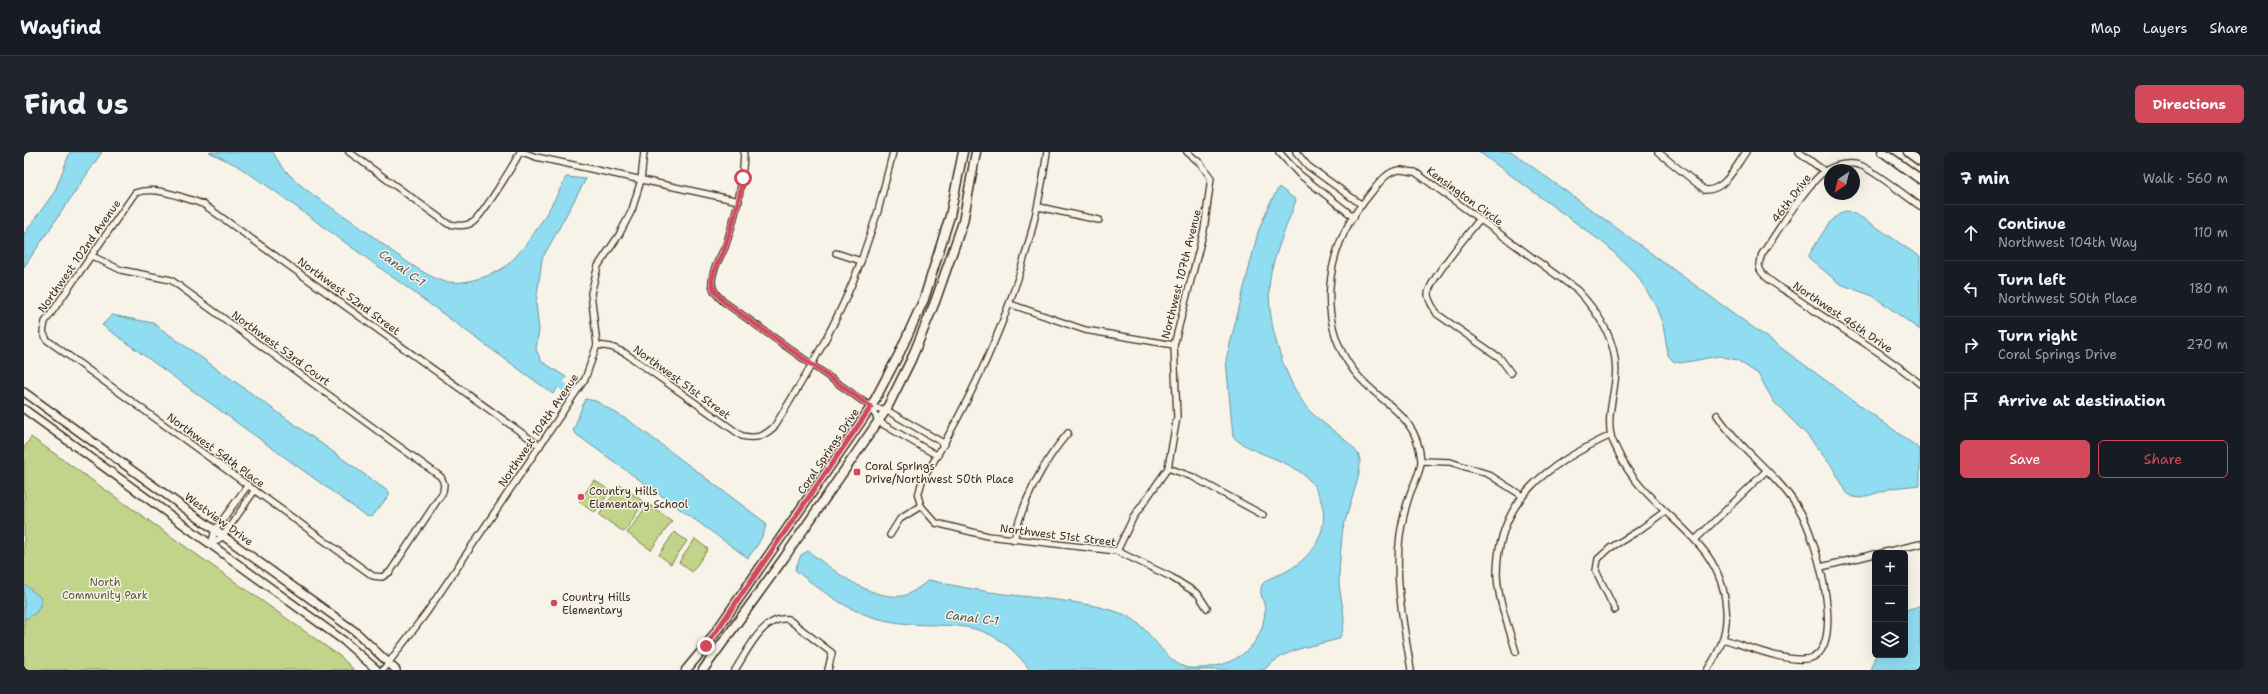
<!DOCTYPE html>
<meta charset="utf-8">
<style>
:root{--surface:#171b24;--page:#20242c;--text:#f1f3f6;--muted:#9ea1a6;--line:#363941;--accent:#d1495b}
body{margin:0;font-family:"Shantell Sans",sans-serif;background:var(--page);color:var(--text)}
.controls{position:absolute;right:12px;bottom:12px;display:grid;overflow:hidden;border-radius:6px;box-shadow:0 4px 16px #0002}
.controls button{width:36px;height:36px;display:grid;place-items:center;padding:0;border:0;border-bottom:1px solid var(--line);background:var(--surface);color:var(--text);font:20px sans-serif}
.compass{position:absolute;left:1800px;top:12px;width:36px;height:36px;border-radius:50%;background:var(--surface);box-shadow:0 4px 16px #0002;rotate:215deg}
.stop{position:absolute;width:12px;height:12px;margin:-9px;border:3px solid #d1495b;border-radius:50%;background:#fff}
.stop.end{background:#d1495b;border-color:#fff;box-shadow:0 1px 4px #0008}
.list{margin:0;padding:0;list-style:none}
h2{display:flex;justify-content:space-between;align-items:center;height:52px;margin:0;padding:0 16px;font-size:17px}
h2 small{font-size:13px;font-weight:400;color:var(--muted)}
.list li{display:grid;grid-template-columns:26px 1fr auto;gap:12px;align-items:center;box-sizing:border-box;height:56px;padding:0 16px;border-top:1px solid var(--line)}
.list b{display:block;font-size:15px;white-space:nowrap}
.list p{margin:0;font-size:13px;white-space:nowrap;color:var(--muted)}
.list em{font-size:13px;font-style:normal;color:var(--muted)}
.actions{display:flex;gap:8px;padding:12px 16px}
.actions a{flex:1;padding:9px 0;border:1px solid var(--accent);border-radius:6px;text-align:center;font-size:14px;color:var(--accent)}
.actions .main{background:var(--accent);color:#fff}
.icon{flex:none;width:22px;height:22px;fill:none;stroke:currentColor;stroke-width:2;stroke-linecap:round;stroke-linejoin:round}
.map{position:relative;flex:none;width:1896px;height:518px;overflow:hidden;border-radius:6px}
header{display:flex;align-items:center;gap:24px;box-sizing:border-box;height:56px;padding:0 20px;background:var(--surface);border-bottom:1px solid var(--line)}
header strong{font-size:19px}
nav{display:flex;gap:22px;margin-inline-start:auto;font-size:14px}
.intro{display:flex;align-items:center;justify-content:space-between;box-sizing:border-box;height:96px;padding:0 24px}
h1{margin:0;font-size:28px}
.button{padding:10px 18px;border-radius:6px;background:var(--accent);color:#fff;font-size:14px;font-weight:700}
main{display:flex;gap:24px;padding:0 24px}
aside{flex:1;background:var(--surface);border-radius:6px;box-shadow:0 4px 16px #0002}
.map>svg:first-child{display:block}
.green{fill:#c1d489;stroke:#7e7f54}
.water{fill:#90dcf1;stroke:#6e959d}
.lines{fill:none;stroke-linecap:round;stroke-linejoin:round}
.canal{stroke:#90dcf1;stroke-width:8}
.minor-casing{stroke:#3b2a1e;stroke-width:8}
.tertiary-casing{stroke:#3b2a1e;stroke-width:10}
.secondary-casing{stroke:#3b2a1e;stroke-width:11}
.minor{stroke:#f7f3e8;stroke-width:5.5}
.tertiary{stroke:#f7f3e8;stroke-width:7}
.secondary{stroke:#f7f3e8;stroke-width:8}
.route{stroke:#d1495b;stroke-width:5}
.poi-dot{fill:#d1495b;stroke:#f7f3e8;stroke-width:1.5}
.labels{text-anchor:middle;stroke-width:3;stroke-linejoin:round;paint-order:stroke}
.street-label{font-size:11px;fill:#3b2a1e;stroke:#f7f3e8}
.poi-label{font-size:11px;fill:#3b2a1e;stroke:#f7f3e8;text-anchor:start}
.park-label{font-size:11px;fill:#5c5439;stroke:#f7f3e8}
.water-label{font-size:12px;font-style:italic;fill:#505653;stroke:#f7f3e8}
</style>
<header>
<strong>Wayfind</strong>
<nav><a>Map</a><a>Layers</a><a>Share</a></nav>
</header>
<div class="intro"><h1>Find us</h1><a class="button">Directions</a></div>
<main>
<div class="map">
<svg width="1896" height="518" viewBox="0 0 1896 518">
<rect width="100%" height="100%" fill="#f7f3e8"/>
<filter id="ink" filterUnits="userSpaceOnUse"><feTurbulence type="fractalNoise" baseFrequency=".025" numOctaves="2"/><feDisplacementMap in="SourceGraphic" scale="8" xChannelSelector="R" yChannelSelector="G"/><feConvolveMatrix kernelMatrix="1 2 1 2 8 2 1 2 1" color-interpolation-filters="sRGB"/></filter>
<g filter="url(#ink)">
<!-- green -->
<g class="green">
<path d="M7 285 317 505 330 518H0V296Z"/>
<path d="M570 328 586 339 571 361 555 350Z"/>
<path d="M596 333 620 350 600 380 575 363Z"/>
<path d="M624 352 648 369 627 398 603 381Z"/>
<path d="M650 380 663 389 647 412 635 403Z"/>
<path d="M671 387 684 397 668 420 655 410Z"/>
</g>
<!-- water -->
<g class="water">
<path d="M46 0H78L0 115V82L31 39Z"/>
<path d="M185 0H249C265 32 304 52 332 72 359 91 385 115 415 128 424 131 436 131 445 129 457 126 469 123 479 116 502 100 530 51 542 25L562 27 518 107 512 151 515 178 512 197 517 209 542 225 529 242 245 35 212 13Z"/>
<path d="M1455 0H1488L1896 297V333L1868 336 1837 346 1829 345 1823 341 1809 316 1783 283 1750 250 1734 222 1713 208 1695 204 1657 211 1649 209 1644 203 1639 173 1631 152 1612 122 1582 93Z"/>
<path d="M1255 35 1272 48C1264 71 1253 96 1247 120 1239 160 1258 225 1284 257 1296 271 1329 290 1335 304 1341 317 1320 365 1318 383 1317 397 1315 413 1315 428 1315 448 1326 468 1315 487 1285 495 1262 496 1240 518H1006C957 453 918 484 852 466 822 458 795 437 771 418L777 403 784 399C808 417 845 448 878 444 886 443 898 433 905 428 939 436 973 442 1007 445 1039 449 1069 451 1099 462 1126 472 1141 514 1166 516 1205 518 1239 499 1241 458 1241 450 1234 442 1238 433 1243 425 1255 424 1263 419 1292 403 1309 373 1294 341 1278 307 1234 307 1209 285L1202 208 1234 80 1245 53Z"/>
<path d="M1821 59C1835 59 1878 95 1896 104V178L1849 144 1816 132 1786 107 1785 103C1794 90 1805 65 1821 59Z"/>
<path d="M88 163 129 171 365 340V343L348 365 342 364 78 173Z"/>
<path d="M561 247 572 249 607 270 742 371C741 384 732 395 724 406L553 283 549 279Z"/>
<path d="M0 432 16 445 18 449 12 461 0 468Z"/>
<path d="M1896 454V518H1847L1853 503H1881V458Z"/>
</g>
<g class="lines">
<!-- canal -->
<path class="canal" d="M528 226 540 235"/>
<!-- minor casing -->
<g class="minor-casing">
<g id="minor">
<path d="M325 0 424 72C432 73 439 75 448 71 457 66 490 12 496 0"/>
<path d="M498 0 512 5 715 49"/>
<path d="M720 0C719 33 712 64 701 95 696 106 688 117 688 130 688 139 694 144 700 150L847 255 862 258 921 292"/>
<path d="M1023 0C1007 120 960 227 898 329L894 344 897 354 912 371 964 384 1093 399 1147 425 1174 442 1183 456"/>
<path d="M1255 0 1275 22 1330 65"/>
<path d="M1272 0 1284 14 1338 53"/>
<path d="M1634 0 1681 38C1701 39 1711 15 1722 0"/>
<path d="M1775 0 1800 19"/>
<path d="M1896 54C1877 41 1858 24 1838 14 1828 9 1809 13 1800 20 1782 33 1752 82 1738 102 1736 108 1733 114 1737 119 1743 129 1759 137 1768 143 1810 174 1857 198 1896 232"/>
<path d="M1015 55 1075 68"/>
<path d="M1455 68C1445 81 1405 128 1404 142 1404 149 1410 156 1413 162L1476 206 1487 221"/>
<path d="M812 101 837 109 854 59 869 0"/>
<path d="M68 104 97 118 147 128 417 325 420 332 419 340 366 420 358 425 349 424 23 188 19 180 21 170 111 41C132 33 159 46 179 52L516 294"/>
<path d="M986 152 1061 178 1150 193"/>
<path d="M573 193 587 195 601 201 718 284C732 287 739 285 750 275 783 222 815 169 837 109"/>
<path d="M847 255 855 270 914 304"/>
<path d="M1693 263C1716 298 1754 322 1776 359 1790 381 1824 494 1787 506 1764 512 1723 494 1699 487"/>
<path d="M1398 309 1426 310 1464 322 1497 343"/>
<path d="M1144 316 1169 325 1239 363"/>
<path d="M866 383 876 367 897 354"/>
<path d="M1672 387 1742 319"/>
<path d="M990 388C998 350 1019 310 1044 281"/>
<path d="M188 392 199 384 231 338"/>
<path d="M187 393 191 378 224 333"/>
<path d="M1093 399 1109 366 1144 316 1153 265 1150 193 1180 78 1187 26 1176 11 1163 0"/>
<path d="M1857 401 1896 392"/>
<path d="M1797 415 1851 402"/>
<path d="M1591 458 1572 419 1574 407 1586 396 1614 379 1640 360"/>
<path d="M1492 500C1485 476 1474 449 1473 423 1473 346 1524 313 1587 283"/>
<path d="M359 518 403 460 561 227 573 193 567 141 574 114 595 83 608 58 617 28 620 0"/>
<path d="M711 518C723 500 738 464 764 467L808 501 804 518"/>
<path d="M1387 518C1380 473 1370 429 1376 383 1378 371 1381 357 1385 345 1388 334 1398 319 1397 308 1393 260 1355 252 1330 219 1292 170 1301 97 1339 51 1349 40 1361 18 1376 18 1381 18 1387 20 1391 20L1553 138C1577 163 1596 193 1591 229 1589 247 1583 266 1587 284 1588 289 1592 295 1594 300 1623 364 1697 381 1702 456 1704 479 1696 500 1683 518"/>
</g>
</g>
<!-- tertiary casing -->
<g class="tertiary-casing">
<g id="tertiary">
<path d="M0 240 332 480 372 518"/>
<path d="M0 257 320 489 353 518"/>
</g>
</g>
<!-- secondary casing -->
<g class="secondary-casing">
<g id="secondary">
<path d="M1859 0 1896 27"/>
<path d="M1884 0 1896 9"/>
<path d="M662 518 682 494 847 255 875 202 900 147 926 64 939 0"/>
<path d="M679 518 760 406 862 258 887 208 911 150 939 70 952 0"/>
</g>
</g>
<!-- minor -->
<use href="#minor" class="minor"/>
<!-- tertiary -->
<use href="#tertiary" class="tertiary"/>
<!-- secondary -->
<use href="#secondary" class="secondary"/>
</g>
</g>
<g class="lines" filter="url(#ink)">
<!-- route -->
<path class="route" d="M682 494 847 255 700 150C694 143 688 139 688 129 688 117 697 106 701 95 709 72 715 49 719 26"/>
</g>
<!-- markers -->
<g class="poi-dot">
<rect x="829" y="316" width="8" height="8" rx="2"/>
<circle cx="557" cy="345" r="4"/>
<circle cx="530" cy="451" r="4"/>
</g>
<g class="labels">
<!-- street labels -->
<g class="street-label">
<text transform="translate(1441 44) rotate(36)" y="4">Kensington Circle</text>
<text transform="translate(1767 46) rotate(-53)" y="4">46th Drive</text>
<text transform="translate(55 104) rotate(-55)" y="4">Northwest 102nd Avenue</text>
<text transform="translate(1157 122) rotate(-76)" y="4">Northwest 107th Avenue</text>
<text transform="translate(325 144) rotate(36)" y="4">Northwest 52nd Street</text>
<text transform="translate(1819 165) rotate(34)" y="4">Northwest 46th Drive</text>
<text transform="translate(257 196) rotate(36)" y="4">Northwest 53rd Court</text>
<text transform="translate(658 230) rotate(36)" y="4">Northwest 51st Street</text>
<text transform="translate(514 278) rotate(-56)" y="4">Northwest 104th Avenue</text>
<text transform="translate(192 298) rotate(36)" y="4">Northwest 54th Place</text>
<text transform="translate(804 299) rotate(-56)" y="4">Coral Springs Drive</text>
<text transform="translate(195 367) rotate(36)" y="4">Westview Drive</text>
<text transform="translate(1034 383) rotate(7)" y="4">Northwest 51st Street</text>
</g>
<!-- poi labels -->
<g class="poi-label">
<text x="841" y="318">Coral Springs<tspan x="841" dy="13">Drive/Northwest 50th Place</tspan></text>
<text x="565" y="343">Country Hills<tspan x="565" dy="13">Elementary School</tspan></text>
<text x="538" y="449">Country Hills<tspan x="538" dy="13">Elementary</tspan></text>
</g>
<!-- park labels -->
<g class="park-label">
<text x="81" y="434">North<tspan x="81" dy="13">Community Park</tspan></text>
</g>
<!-- water labels -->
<g class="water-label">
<text transform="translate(378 116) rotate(36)" y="4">Canal C-1</text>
<text transform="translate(948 466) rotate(7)" y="4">Canal C-1</text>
</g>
</g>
</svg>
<div class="controls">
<button>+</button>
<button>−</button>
<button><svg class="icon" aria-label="layers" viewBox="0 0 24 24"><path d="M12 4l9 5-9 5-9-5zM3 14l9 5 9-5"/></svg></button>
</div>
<svg class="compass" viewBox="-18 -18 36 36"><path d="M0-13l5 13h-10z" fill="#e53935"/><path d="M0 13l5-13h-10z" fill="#9ea1a6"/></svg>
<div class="stop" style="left:719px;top:26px"></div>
<div class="stop end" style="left:682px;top:494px"></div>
</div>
<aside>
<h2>7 min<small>Walk · 560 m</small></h2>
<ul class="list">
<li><svg class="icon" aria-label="ahead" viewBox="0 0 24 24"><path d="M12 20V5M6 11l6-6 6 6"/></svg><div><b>Continue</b><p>Northwest 104th Way</p></div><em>110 m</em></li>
<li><svg class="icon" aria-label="left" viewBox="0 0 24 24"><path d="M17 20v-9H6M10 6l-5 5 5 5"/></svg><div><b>Turn left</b><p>Northwest 50th Place</p></div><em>180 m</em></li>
<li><svg class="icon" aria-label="right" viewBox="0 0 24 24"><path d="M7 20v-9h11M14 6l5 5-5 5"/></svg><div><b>Turn right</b><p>Coral Springs Drive</p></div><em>270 m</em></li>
<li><svg class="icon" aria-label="arrive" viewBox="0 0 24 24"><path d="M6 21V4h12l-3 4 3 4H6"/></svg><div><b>Arrive at destination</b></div></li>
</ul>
<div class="actions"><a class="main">Save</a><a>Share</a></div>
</aside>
</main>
